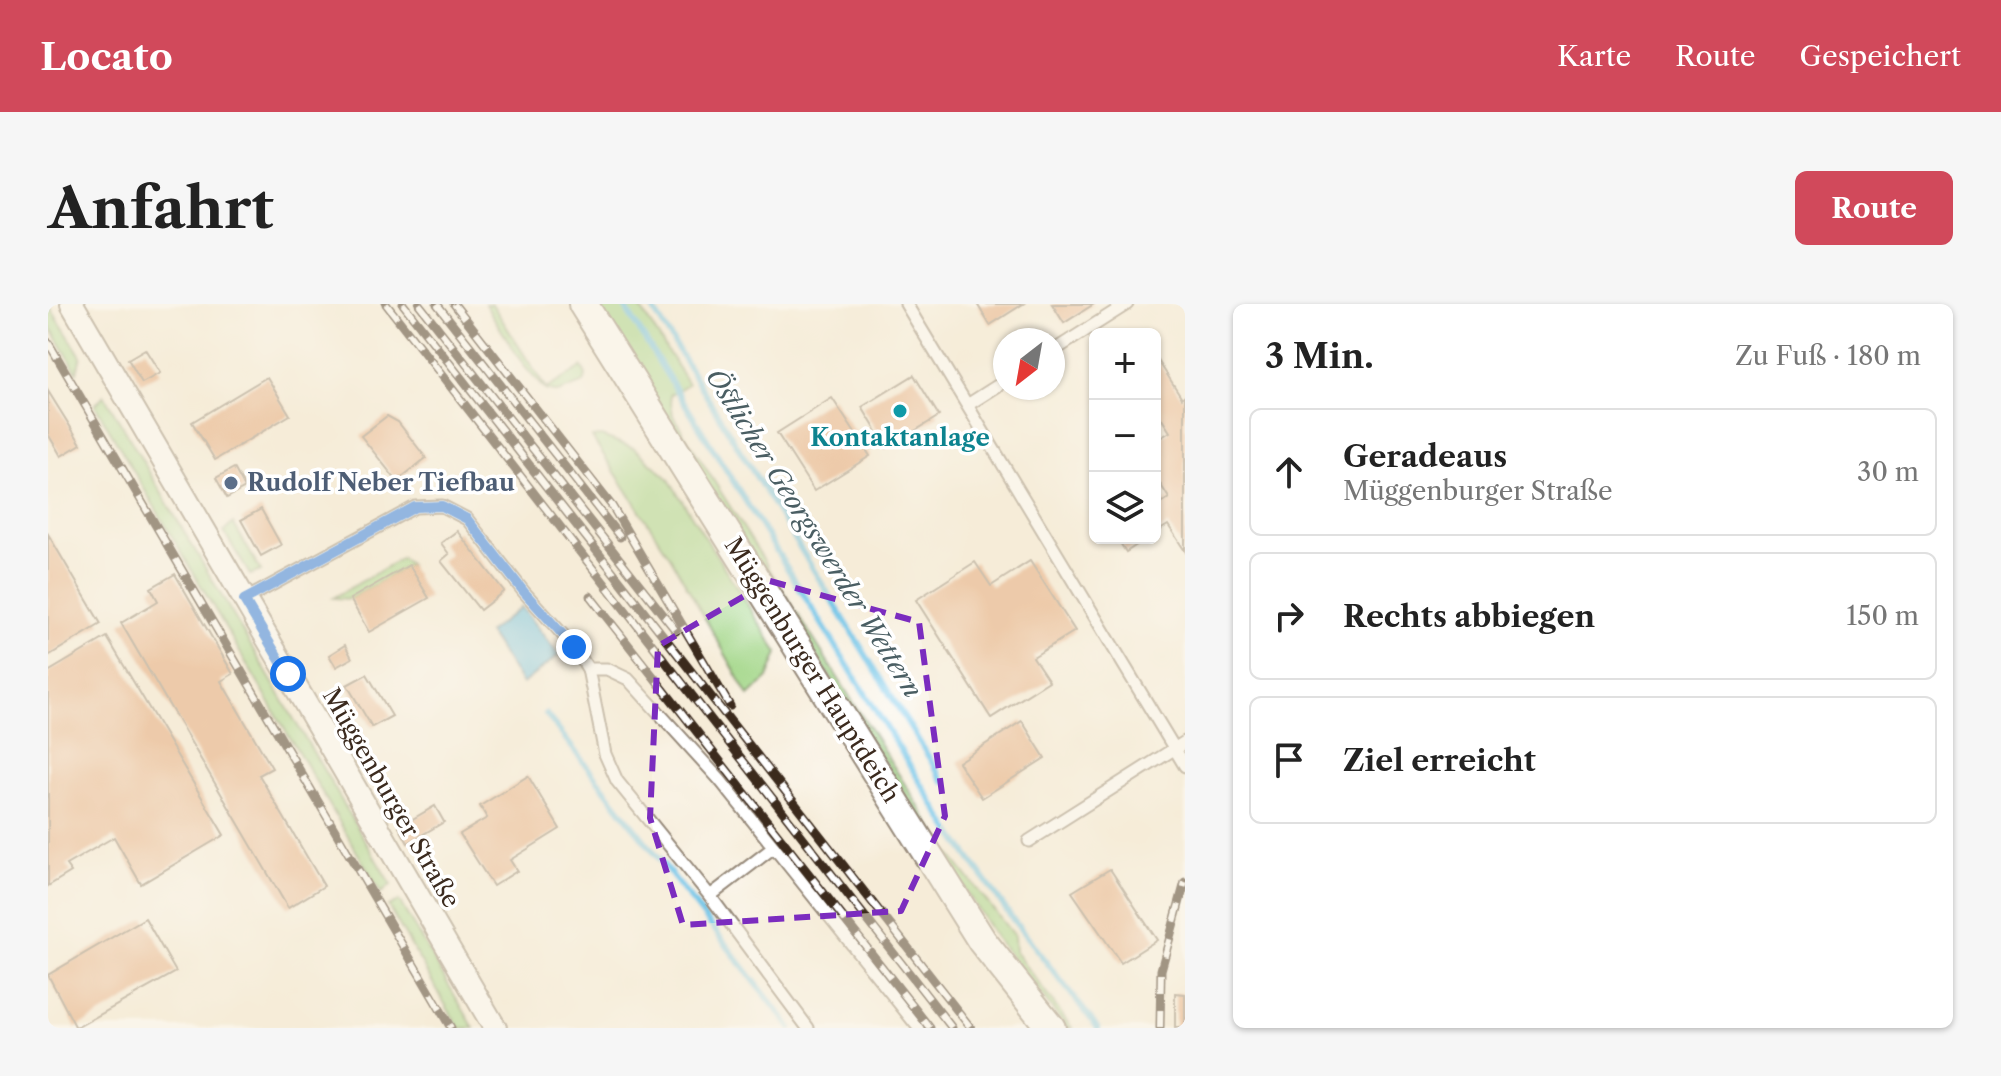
<!DOCTYPE html>
<html lang="de">
<meta charset="utf-8">
<style>
:root{--surface:#fff;--page:#f6f6f6;--text:#222;--muted:#767676;--line:#e0e0e0;--accent:#d1495b}
body{margin:0;font-family:"Libre Caslon Text",serif;background:var(--page);color:var(--text)}
.controls{position:absolute;right:24px;top:24px;display:grid;overflow:hidden;border-radius:12px;box-shadow:0 2px 6px #0004}
.controls button{width:72px;height:72px;display:grid;place-items:center;padding:0;border:0;border-bottom:2px solid var(--line);background:var(--surface);color:var(--text);font:40px sans-serif}
.compass{position:absolute;left:945px;top:24px;width:72px;height:72px;border-radius:50%;background:var(--surface);box-shadow:0 2px 6px #0004;rotate:211deg}
.stop{position:absolute;width:24px;height:24px;margin:-18px;border:6px solid #1a73e8;border-radius:50%;background:#fff}
.stop.end{background:#1a73e8;border-color:#fff;box-shadow:0 2px 8px #0008}
.list{margin:0;padding:0;list-style:none}
h2{display:flex;justify-content:space-between;align-items:center;height:104px;margin:0;padding:0 32px;font-size:34px}
h2 small{font-size:26px;font-weight:400;color:var(--muted)}
.list li{display:grid;grid-template-columns:52px 1fr auto;gap:24px;align-items:center;box-sizing:border-box;height:128px;margin:0 16px 16px;padding:0 16px;border:2px solid var(--line);border-radius:12px}
.list b{display:block;font-size:30px;white-space:nowrap}
.list p{margin:0;font-size:26px;white-space:nowrap;color:var(--muted)}
.list em{font-size:26px;font-style:normal;color:var(--muted)}
.icon{flex:none;width:44px;height:44px;fill:none;stroke:currentColor;stroke-width:2;stroke-linecap:round;stroke-linejoin:round}
.map{position:relative;flex:none;width:1137px;height:724px;overflow:hidden;border-radius:12px}
header{display:flex;align-items:center;gap:48px;box-sizing:border-box;height:112px;padding:0 40px;background:var(--accent);color:#fff}
header strong{font-size:38px}
nav{display:flex;gap:44px;margin-inline-start:auto;font-size:28px}
.intro{display:flex;align-items:center;justify-content:space-between;box-sizing:border-box;height:192px;padding:0 48px}
h1{margin:0;font-size:56px}
.button{padding:20px 36px;border-radius:12px;background:var(--accent);color:#fff;font-size:28px;font-weight:700}
main{display:flex;gap:48px;padding:0 48px}
aside{flex:1;background:var(--surface);border-radius:12px;box-shadow:0 2px 6px #0004}
.map>svg:first-child{display:block}
.green{fill:#a2d687;stroke:#6e8052;stroke-width:2}
.water{fill:#66c0e4;stroke:#507581;stroke-width:2}
.lines{fill:none;stroke-linecap:round;stroke-linejoin:round}
.stream{stroke:#66c0e4;stroke-width:6}
.building{fill:#e3a171}
.service-casing{stroke:#988b7b;stroke-width:15}
.minor-casing{stroke:#988b7b;stroke-width:26}
.tertiary-casing{stroke:#988b7b;stroke-width:32}
.service{stroke:#fff;stroke-width:11}
.minor{stroke:#fff;stroke-width:22}
.tertiary{stroke:#fff;stroke-width:28}
.rail-casing{stroke:#3b2a1e;stroke-width:9}
.rail{stroke:#fff;stroke-width:6;stroke-dasharray:18;stroke-linecap:butt}
.route{stroke:#1a73e8;stroke-width:10}
.marked{fill:none;stroke:#7b2cbf;stroke-width:6;stroke-dasharray:16 10;stroke-linejoin:round}
.culture-dot{fill:#0f9aa8;stroke:#fff;stroke-width:3}
.service-dot{fill:#5c6f8a;stroke:#fff;stroke-width:3}
.labels{text-anchor:middle;stroke-width:7;stroke-linejoin:round;paint-order:stroke}
.culture-label{font-size:24px;font-weight:bold;fill:#0d838f;stroke:#fff}
.service-label{font-size:24px;font-weight:bold;fill:#4e5e75;stroke:#fff;text-anchor:start}
.street-label{font-size:24px;fill:#3b2a1e;stroke:#fff}
.water-label{font-size:26px;font-style:italic;fill:#4a5e63;stroke:#fff}
</style>
<header>
<strong>Locato</strong>
<nav><a>Karte</a><a>Route</a><a>Gespeichert</a></nav>
</header>
<div class="intro"><h1>Anfahrt</h1><a class="button">Route</a></div>
<main>
<div class="map">
<svg width="1137" height="724" viewBox="0 0 1137 724">
<rect width="100%" height="100%" fill="#fff"/>
<filter id="ink" filterUnits="userSpaceOnUse"><feTurbulence type="fractalNoise" baseFrequency=".0125" numOctaves="2"/><feDisplacementMap in="SourceGraphic" scale="16" xChannelSelector="R" yChannelSelector="G"/><feConvolveMatrix kernelMatrix="1 2 1 2 8 2 1 2 1" color-interpolation-filters="sRGB"/></filter>
<filter id="wash" filterUnits="userSpaceOnUse"><feTurbulence type="fractalNoise" baseFrequency=".006" numOctaves="4" result="noise"/><feDisplacementMap in="SourceGraphic" scale="32" xChannelSelector="R" yChannelSelector="G"/><feGaussianBlur stdDeviation="1.8" result="paint"/><feColorMatrix in="noise" values="0 0 0 0 0 0 0 0 0 0 0 0 0 0 0 0 0 1.4 0 .05"/><feComposite in="paint" operator="in"/></filter>
<g filter="url(#wash)">
<rect width="100%" height="100%" fill="#f6ecd8"/>
<!-- green -->
<g class="green">
<path d="M0 0 33 52 29 68 0 19Z"/>
<path d="M437 0H444L498 85 534 63 538 72 536 79 510 89 497 86 476 62Z"/>
<path d="M547 0H590L640 80 622 91 625 112 897 544 966 632 967 648 1024 724H1019L947 633Z"/>
<path d="M56 91 343 581 333 589 47 101Z"/>
<path d="M553 132 586 144 620 174 730 349 720 374 701 392 623 254 544 133Z"/>
<path d="M185 219 213 267 202 271 176 228Z"/>
<path d="M354 254 361 261 302 295 285 294Z"/>
<path d="M351 597 426 724H411L340 602Z"/>
</g>
<!-- water -->
<path class="water" d="M473 303 511 351 474 380 440 329Z"/>
<g class="lines">
<!-- stream -->
<g class="stream">
<path d="M575 0 902 526 966 617 1050 724"/>
<path d="M602 0 896 478"/>
<path d="M498 410 743 724"/>
</g>
</g>
<g id="blocks">
<!-- building -->
<g class="building">
<path d="M929 0H975L942 21Z"/>
<path d="M1004 0H1046L1016 19Z"/>
<path d="M97 45 112 69 94 79 80 55Z"/>
<path d="M1109 55 1134 94 1137 91V247L1120 221 1107 229V203L1121 194 1111 178 1107 181V137L1122 128 1107 104Z"/>
<path d="M866 71 891 112 839 144 814 103Z"/>
<path d="M219 73 242 111 167 156 144 118Z"/>
<path d="M0 87 33 140 13 152 0 130Z"/>
<path d="M784 94 822 152 766 187 729 129Z"/>
<path d="M339 112 350 118 378 154 349 177 313 132Z"/>
<path d="M186 164 197 184 179 194 168 174Z"/>
<path d="M213 205 233 241 213 252 193 216Z"/>
<path d="M409 227 456 287 432 306 393 257 401 250 393 239Z"/>
<path d="M0 230 53 320 0 352Z"/>
<path d="M1069 234H1099L1078 248Z"/>
<path d="M982 257 1027 327 985 353 1001 377 943 414 868 296 927 258 943 282Z"/>
<path d="M361 261 381 294 321 328 302 295Z"/>
<path d="M127 270 185 370 173 377 224 464 211 471 276 582 240 604 73 319 110 297 103 284Z"/>
<path d="M59 333 176 531 93 580 66 533 18 561 23 568 0 582V368Z"/>
<path d="M297 341 304 354 288 363 281 351Z"/>
<path d="M319 370 344 412 324 423 299 381Z"/>
<path d="M974 417 997 454 934 494 910 458Z"/>
<path d="M480 472 512 525 462 556 469 567 445 582 412 530 439 514 432 502Z"/>
<path d="M387 502 396 518 360 539 351 523Z"/>
<path d="M1062 565 1109 636 1073 659 1024 588Z"/>
<path d="M97 614 128 668 28 724 0 671Z"/>
<path d="M1127 689 1137 690V724H1127Z"/>
</g>
</g>
</g>
<g filter="url(#ink)">
<use href="#blocks" fill-opacity="0" stroke="#988b7b" stroke-width="2"/>
<g class="lines">
<!-- service casing -->
<g class="service-casing">
<g id="service">
<path d="M858 0 1137 462"/>
<path d="M1005 47 1079 0"/>
<path d="M921 100 957 77"/>
<path d="M196 296 367 203 394 202 419 215 476 288 526 343 540 365 557 450 569 477 662 592 760 724"/>
<path d="M540 365H559L580 375 672 476 871 724"/>
<path d="M981 537 1137 438"/>
<path d="M662 592 726 543"/>
</g>
</g>
<!-- minor casing -->
<g class="minor-casing">
<path id="minor" d="M24 0 447 724"/>
</g>
<!-- tertiary casing -->
<g class="tertiary-casing">
<path id="tertiary" d="M535 0 934 637 1003 724"/>
</g>
<!-- service -->
<use href="#service" class="service"/>
<!-- minor -->
<use href="#minor" class="minor"/>
<!-- tertiary -->
<use href="#tertiary" class="tertiary"/>
<!-- rail casing -->
<g class="rail-casing">
<g id="rail">
<path d="M338 0 904 724"/>
<path d="M355 0 923 724"/>
<path d="M371 0 628 327"/>
<path d="M389 0 572 233"/>
<path d="M406 0 564 202 682 402"/>
<path d="M0 38 403 724"/>
<path d="M542 292 882 724"/>
<path d="M1112 724 1113 666 1137 578"/>
</g>
</g>
<!-- rail -->
<use href="#rail" class="rail"/>
</g>
</g>
<g class="lines" filter="url(#ink)">
<!-- route -->
<path class="route" d="M240 370 196 296 367 203 394 202 419 215 476 288 526 343"/>
</g>
<!-- marked area -->
<path d="M0 0H1137V724H0ZM722 277 871 318 897 512 853 607 635 621 602 514 610 342Z" fill="#f6ecd8" fill-opacity=".55" fill-rule="evenodd"/>
<path class="marked" d="M722 277 871 318 897 512 853 607 635 621 602 514 610 342Z"/>
<!-- markers -->
<circle class="culture-dot" cx="852" cy="107" r="8"/>
<circle class="service-dot" cx="183" cy="179" r="8"/>
<g class="labels">
<!-- culture labels -->
<g class="culture-label">
<text x="852" y="142">Kontaktanlage</text>
</g>
<!-- service labels -->
<g class="service-label">
<text x="199" y="187">Rudolf Neber Tiefbau</text>
</g>
<!-- street labels -->
<g class="street-label">
<text transform="translate(764 366) rotate(58)" y="8">Müggenburger Hauptdeich</text>
<text transform="translate(343 494) rotate(60)" y="8">Müggenburger Straße</text>
</g>
<!-- water labels -->
<g class="water-label">
<text transform="translate(766 229) rotate(58)" y="9">Östlicher Georgswerder Wettern</text>
</g>
</g>
</svg>
<div class="controls">
<button>+</button>
<button>−</button>
<button><svg class="icon" aria-label="layers" viewBox="0 0 24 24"><path d="M12 4l9 5-9 5-9-5zM3 14l9 5 9-5"/></svg></button>
</div>
<svg class="compass" viewBox="-18 -18 36 36"><path d="M0-13l5 13h-10z" fill="#e53935"/><path d="M0 13l5-13h-10z" fill="#767676"/></svg>
<div class="stop" style="left:240px;top:370px"></div>
<div class="stop end" style="left:526px;top:343px"></div>
</div>
<aside>
<h2>3 Min.<small>Zu Fuß · 180 m</small></h2>
<ul class="list">
<li><svg class="icon" aria-label="ahead" viewBox="0 0 24 24"><path d="M12 20V5M6 11l6-6 6 6"/></svg><div><b>Geradeaus</b><p>Müggenburger Straße</p></div><em>30 m</em></li>
<li><svg class="icon" aria-label="right" viewBox="0 0 24 24"><path d="M7 20v-9h11M14 6l5 5-5 5"/></svg><div><b>Rechts abbiegen</b></div><em>150 m</em></li>
<li><svg class="icon" aria-label="arrive" viewBox="0 0 24 24"><path d="M6 21V4h12l-3 4 3 4H6"/></svg><div><b>Ziel erreicht</b></div></li>
</ul>
</aside>
</main>
